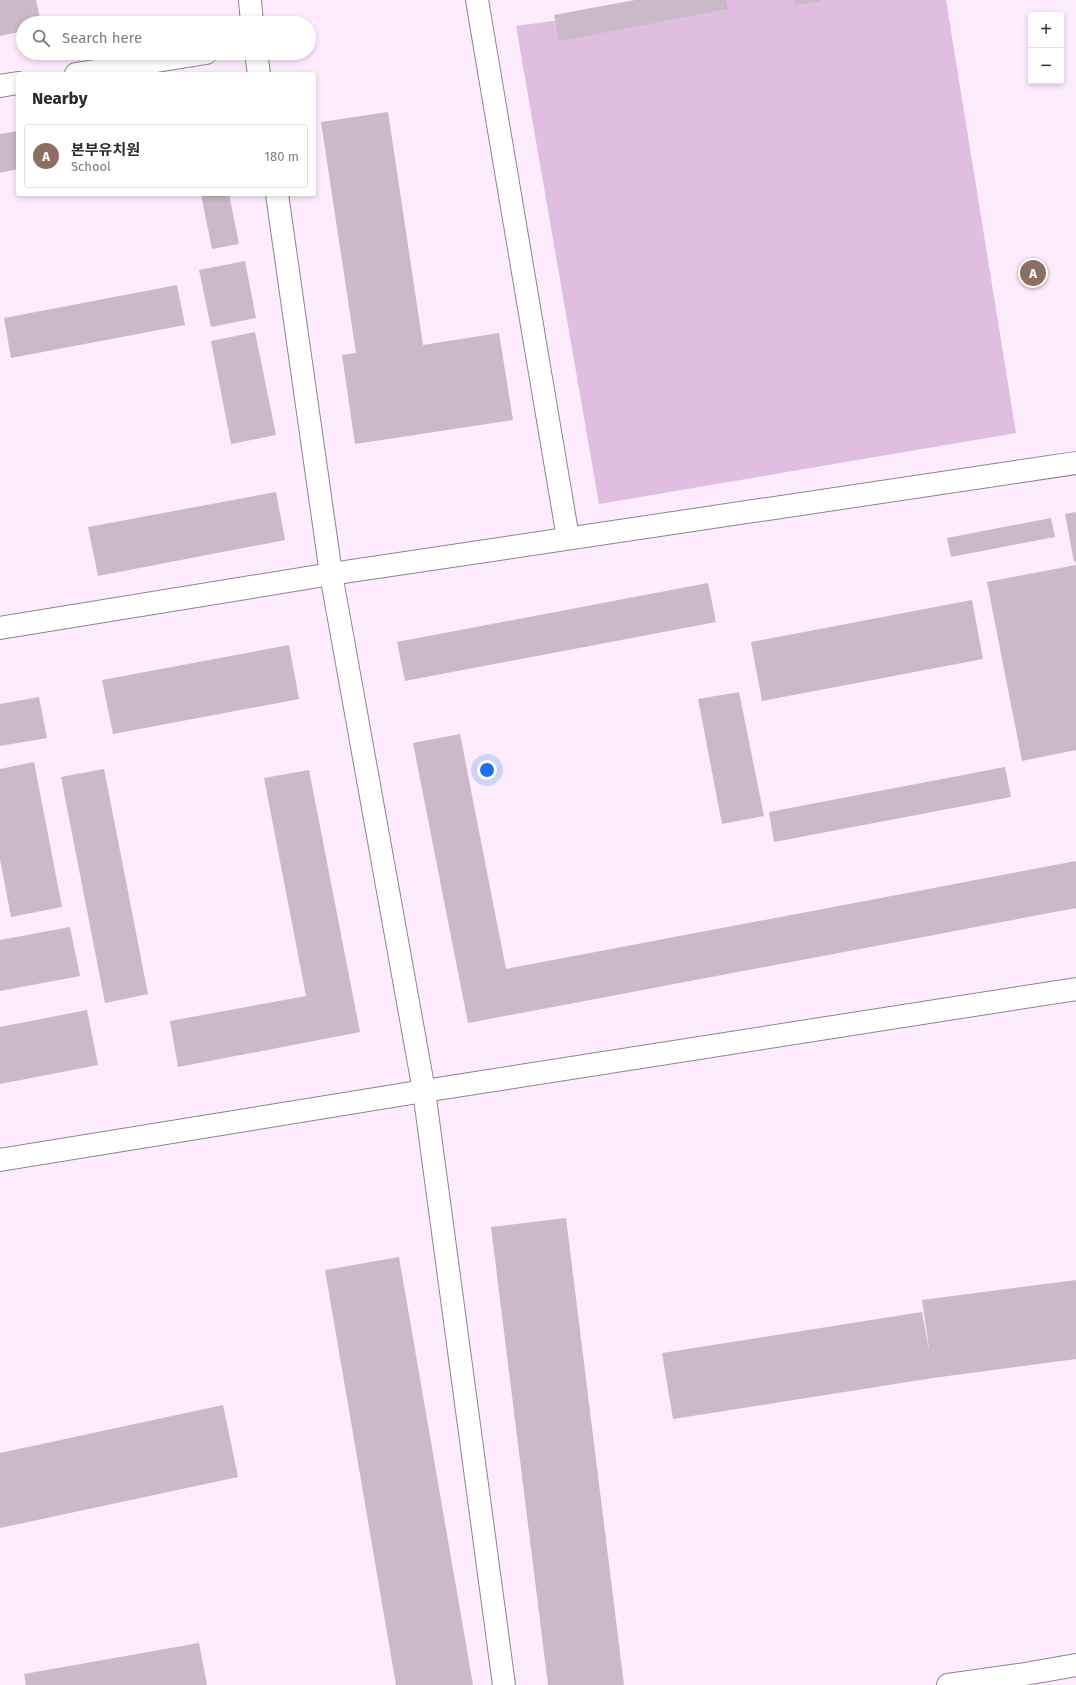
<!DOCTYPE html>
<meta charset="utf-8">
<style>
:root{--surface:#fff;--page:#f2f2f3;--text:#2b2b33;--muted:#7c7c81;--line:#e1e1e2;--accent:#0b8043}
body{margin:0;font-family:"Fira Sans","Noto Sans KR",sans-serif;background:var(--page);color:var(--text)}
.controls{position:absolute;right:12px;top:12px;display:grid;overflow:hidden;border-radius:4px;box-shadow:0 2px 6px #0003}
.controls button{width:36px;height:36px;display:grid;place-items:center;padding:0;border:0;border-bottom:1px solid var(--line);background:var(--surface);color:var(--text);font:20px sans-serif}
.you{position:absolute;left:487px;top:770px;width:14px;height:14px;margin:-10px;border:3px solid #fff;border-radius:50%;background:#1a73e8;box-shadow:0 0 0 6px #1a73e833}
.badge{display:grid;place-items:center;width:26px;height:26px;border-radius:50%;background:var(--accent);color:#fff;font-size:13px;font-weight:700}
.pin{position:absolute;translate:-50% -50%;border:2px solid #fff;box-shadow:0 1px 4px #0006}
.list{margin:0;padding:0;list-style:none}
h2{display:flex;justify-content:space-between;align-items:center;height:52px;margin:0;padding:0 16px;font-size:17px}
h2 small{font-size:13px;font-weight:400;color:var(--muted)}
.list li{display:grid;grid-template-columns:26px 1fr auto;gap:12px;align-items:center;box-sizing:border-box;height:64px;margin:0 8px 8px;padding:0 8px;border:1px solid var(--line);border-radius:4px}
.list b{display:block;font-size:15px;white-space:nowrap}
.list p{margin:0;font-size:13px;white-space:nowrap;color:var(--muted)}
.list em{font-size:13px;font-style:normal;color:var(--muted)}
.icon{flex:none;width:22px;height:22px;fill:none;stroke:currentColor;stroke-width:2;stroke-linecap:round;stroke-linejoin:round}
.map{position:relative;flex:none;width:1076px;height:1685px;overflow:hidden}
.search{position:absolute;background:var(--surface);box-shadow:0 2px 6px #0003;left:16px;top:16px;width:300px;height:44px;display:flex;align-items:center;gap:10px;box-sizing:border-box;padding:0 14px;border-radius:22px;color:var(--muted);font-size:15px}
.panel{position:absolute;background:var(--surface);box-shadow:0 2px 6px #0003;left:16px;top:72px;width:300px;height:124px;border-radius:4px}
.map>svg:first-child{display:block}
.green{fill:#dfbee0}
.building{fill:#c9b9c9}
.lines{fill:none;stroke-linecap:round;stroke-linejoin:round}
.street-casing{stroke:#918292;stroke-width:24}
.secondary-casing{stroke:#918292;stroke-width:24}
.street{stroke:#fff;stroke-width:22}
.secondary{stroke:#fff;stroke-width:22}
</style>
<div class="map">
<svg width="1076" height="1685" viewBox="0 0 1076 1685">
<rect width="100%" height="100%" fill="#fdecfd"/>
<!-- green -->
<path class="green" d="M707 0H946L1016 433 599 504 516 26Z"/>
<!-- building -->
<g class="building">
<path d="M0 0H36L41 23H23V31L0 36Z"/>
<path d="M635 0H726L728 9 559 41 554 15Z"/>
<path d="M794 0H820V1L795 5Z"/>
<path d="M388 112 423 345 499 333 513 420 355 444 342 355 356 353 321 122Z"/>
<path d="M18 131V169L0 173V134Z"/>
<path d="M201 194H229L239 244 212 249Z"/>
<path d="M245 261 256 318 211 327 199 270Z"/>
<path d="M177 285 185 325 11 358 4 318Z"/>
<path d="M255 332 276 435 231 444 211 341Z"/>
<path d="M276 492 285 540 98 576 88 527Z"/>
<path d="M1076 512V561L1074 562 1065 514Z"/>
<path d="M1051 518 1055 537 951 557 947 538Z"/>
<path d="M1076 565V750L1022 761 987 582Z"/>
<path d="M708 583 716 622 405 681 397 642Z"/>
<path d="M972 600 983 659 762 701 751 642Z"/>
<path d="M289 645 299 699 113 734 102 680Z"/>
<path d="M739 692 764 816 722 824 698 699Z"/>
<path d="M39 697 47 738 0 746V704Z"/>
<path d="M460 734 506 969 1076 861V908L468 1023 413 743Z"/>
<path d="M34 762 62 907 11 917 0 859V769Z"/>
<path d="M1005 767 1011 797 774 842 769 812Z"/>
<path d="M104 769 148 994 105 1003 61 777Z"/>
<path d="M309 770 360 1032 178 1067 170 1021 306 996 264 778Z"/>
<path d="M70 927 80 976 0 991V940Z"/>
<path d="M87 1010 98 1065 0 1084V1027Z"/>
<path d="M566 1218 624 1685H548L491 1227Z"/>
<path d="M399 1257 473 1685H396L325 1270Z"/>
<path d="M1076 1280V1359L933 1378 673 1419 662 1353 922 1312 930 1355 922 1300Z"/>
<path d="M223 1405 238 1477 0 1528V1453Z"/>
<path d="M199 1643 207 1685H26L24 1674Z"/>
</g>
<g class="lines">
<!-- street casing -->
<g class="street-casing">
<g id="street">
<path d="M250 0 252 23"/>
<path d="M477 0 568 538"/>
<path d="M76 74 206 53"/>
<path d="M0 86 18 83"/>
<path d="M948 1685 1019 1675 1076 1665"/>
</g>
</g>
<!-- secondary casing -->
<g class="secondary-casing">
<g id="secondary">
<path d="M256 53 259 74"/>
<path d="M277 194 331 574 424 1091 504 1685"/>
<path d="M0 628 331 574 1076 463"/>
<path d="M0 1160 424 1091 1076 989"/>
</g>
</g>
<!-- street -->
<use href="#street" class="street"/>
<!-- secondary -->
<use href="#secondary" class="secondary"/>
</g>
</svg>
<div class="controls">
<button>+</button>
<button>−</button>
</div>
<div class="you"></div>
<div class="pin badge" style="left:1033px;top:273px;background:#8d6e63">A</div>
<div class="search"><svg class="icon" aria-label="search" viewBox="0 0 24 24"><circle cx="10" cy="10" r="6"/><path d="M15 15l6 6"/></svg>Search here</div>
<section class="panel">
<h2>Nearby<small></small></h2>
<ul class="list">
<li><span class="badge" style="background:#8d6e63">A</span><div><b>본부유치원</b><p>School</p></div><em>180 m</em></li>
</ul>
</section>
</div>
